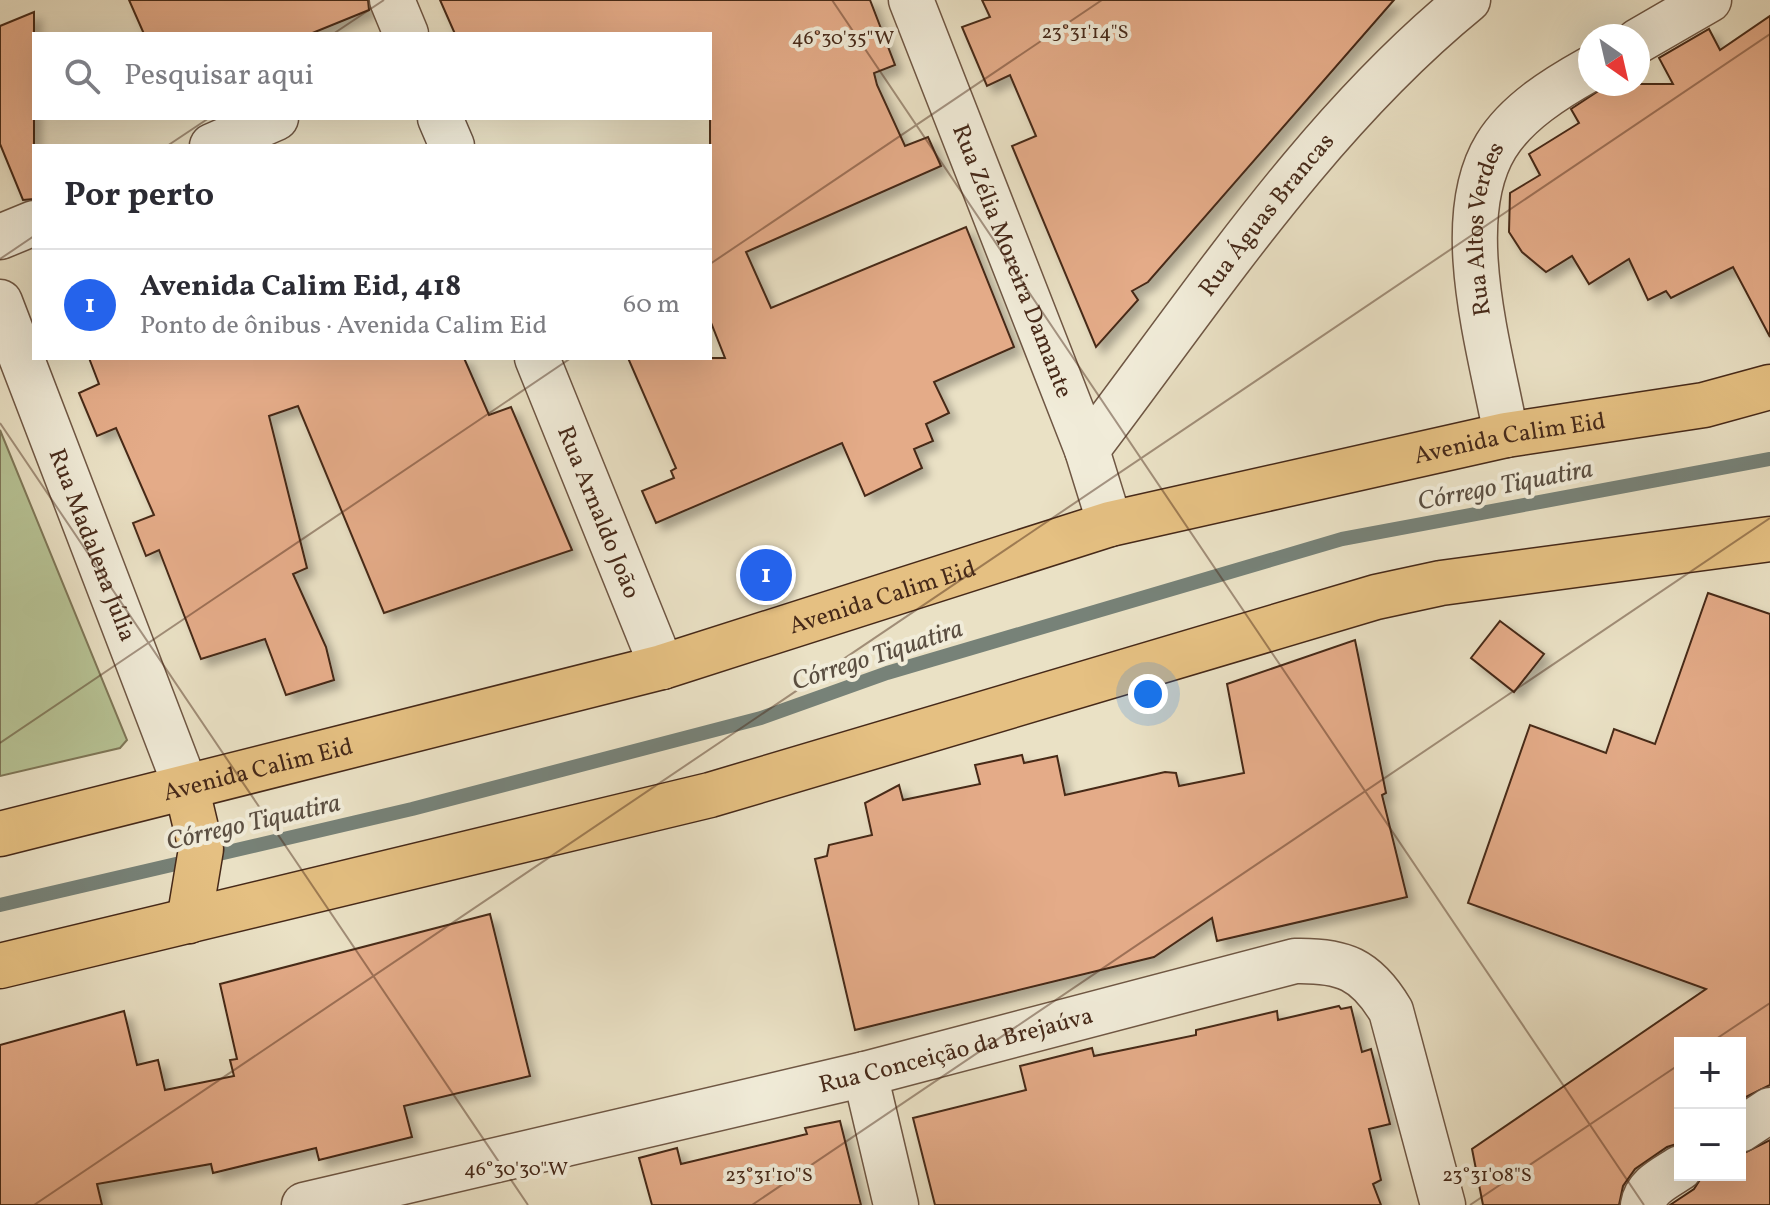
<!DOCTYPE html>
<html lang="pt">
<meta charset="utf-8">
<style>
:root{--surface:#fff;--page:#f7f7f7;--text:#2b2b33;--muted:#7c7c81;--line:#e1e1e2;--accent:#2563eb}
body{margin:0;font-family:Vollkorn,serif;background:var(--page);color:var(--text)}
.controls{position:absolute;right:24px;bottom:24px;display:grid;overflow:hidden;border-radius:0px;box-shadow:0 8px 32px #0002}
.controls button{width:72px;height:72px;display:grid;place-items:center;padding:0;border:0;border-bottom:2px solid var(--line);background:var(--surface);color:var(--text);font:40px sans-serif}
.compass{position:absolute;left:1578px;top:24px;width:72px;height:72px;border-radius:50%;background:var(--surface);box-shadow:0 8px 32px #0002;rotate:146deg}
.you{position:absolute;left:1148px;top:694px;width:28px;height:28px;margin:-20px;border:6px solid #fff;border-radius:50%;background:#1a73e8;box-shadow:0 0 0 12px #1a73e833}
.badge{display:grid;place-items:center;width:52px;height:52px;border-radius:50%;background:var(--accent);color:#fff;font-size:26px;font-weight:700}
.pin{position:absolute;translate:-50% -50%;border:4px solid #fff;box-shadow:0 2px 8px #0006}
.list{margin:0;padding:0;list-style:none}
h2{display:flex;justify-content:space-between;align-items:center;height:104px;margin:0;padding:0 32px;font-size:34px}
h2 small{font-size:26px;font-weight:400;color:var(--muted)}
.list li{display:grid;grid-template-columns:52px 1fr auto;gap:24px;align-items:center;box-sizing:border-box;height:112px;padding:0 32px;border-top:2px solid var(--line)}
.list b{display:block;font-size:30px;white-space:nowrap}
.list p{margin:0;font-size:26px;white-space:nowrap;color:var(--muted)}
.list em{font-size:26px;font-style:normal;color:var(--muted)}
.icon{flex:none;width:44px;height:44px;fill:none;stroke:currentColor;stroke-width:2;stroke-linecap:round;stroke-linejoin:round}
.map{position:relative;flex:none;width:1770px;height:1205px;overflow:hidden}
.search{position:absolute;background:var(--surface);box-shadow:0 8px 32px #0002;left:32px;top:32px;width:680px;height:88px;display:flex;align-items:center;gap:20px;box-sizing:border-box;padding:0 28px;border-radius:0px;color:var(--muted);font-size:30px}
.panel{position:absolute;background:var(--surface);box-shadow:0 8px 32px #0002;left:32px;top:144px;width:680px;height:216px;border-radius:0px}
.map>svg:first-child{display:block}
.green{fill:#b7c395;stroke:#7e7657;stroke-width:2}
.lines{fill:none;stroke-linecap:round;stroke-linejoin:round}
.stream{stroke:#778278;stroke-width:14}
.building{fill:#e4ab88;stroke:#462919;stroke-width:2;filter:url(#shadow)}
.street-casing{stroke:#6f5744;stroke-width:47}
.primary-casing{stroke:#462919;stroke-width:47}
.street{stroke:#f1ecd9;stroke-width:44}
.primary{stroke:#e5c082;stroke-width:44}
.ticks{fill:none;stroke:#462919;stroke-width:2;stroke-opacity:0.45}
.labels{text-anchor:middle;stroke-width:8;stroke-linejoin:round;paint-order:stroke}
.street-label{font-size:24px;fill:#462919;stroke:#f1ecd9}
.water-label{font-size:26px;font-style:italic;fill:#5a4e41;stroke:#f1ecd9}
.ticks-label{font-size:20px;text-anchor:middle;fill:#462919;stroke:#f1ecd9;stroke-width:8;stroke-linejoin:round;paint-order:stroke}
</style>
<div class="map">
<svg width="1770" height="1205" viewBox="0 0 1770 1205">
<defs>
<filter id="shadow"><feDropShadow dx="7" dy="7" stdDeviation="4" flood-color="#0004"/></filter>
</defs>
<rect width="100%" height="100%" fill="#eae1c5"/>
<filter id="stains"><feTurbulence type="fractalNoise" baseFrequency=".0025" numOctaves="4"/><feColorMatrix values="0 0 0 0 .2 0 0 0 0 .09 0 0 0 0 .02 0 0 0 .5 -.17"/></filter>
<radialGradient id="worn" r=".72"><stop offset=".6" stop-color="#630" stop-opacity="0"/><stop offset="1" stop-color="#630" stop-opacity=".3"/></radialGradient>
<!-- green -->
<path class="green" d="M0 430 127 740 120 748 0 776Z"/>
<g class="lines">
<!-- stream -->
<path class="stream" d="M0 905 412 809 761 718 887 673 1342 539 1770 459"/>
</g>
<!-- building -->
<g class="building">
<path d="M129 0H368L369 10 310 34H144Z"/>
<path d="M440 0H870L895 65 874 73 877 85 905 146 928 137 941 166 746 252 771 308 966 227 1014 347 934 382 949 413 926 424 933 441 914 449 922 468 865 496 842 443 656 523 642 491 674 478 671 471 676 468 628 358H725L710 320V34H455Z"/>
<path d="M982 0H1394L1148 282 1132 291 1138 300 1096 347 1012 146 1036 136 1010 75 987 86 962 27 990 17Z"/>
<path d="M34 12V199L23 200 0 144V26Z"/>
<path d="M1770 16V337L1733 267 1671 298 1666 291 1648 300 1629 259 1589 284 1572 256 1546 272 1522 252 1509 232 1510 193 1540 175 1529 154 1579 123 1571 109 1609 84H1673L1659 58 1709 29 1720 50Z"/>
<path d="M89 358H464L489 415 511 407 572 550 384 613 298 406 269 416 307 568 293 574 326 647 334 680 286 695 265 639 201 659 159 550 146 556 133 523 154 515 116 428 97 436 79 393 99 384Z"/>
<path d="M1708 593 1770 614V1085L1740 1100V1043H1680V1143L1667 1147 1635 1169 1623 1186 1619 1205H1483L1472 1149 1706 989 1468 903 1530 725 1606 753 1614 729 1655 744Z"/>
<path d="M1500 621 1544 654 1514 692 1471 658Z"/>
<path d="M1355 640 1386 793 1382 795 1407 897 1217 941 1212 918 1154 957 855 1030 815 859 827 856 829 845 872 835 865 803 899 785 903 800 980 784 975 765 1022 755 1024 763 1057 756 1065 795 1165 772 1176 773 1179 786 1244 773 1227 684Z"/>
<path d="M490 914 530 1076 404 1106 412 1137 339 1155 319 1160 316 1148 213 1173 211 1164 97 1184 102 1205H0V1045L124 1011 137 1065 158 1060 165 1090 234 1076 230 1060 237 1059 220 984Z"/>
<path d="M1339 1006 1341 1009 1351 1007 1362 1052 1371 1049 1390 1124 1369 1129 1381 1180 1373 1184 1381 1205H935L913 1118 1026 1090 1020 1066 1092 1048 1094 1056 1196 1035V1030L1277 1011 1278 1020Z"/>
<path d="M840 1121 861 1205H652L639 1158 677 1148 681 1164 807 1134 805 1128Z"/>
<path d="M1770 1140V1205H1670L1694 1189 1703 1175H1740V1155Z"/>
</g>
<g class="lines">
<!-- street casing -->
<g class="street-casing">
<g id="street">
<path d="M392 0 406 34"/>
<path id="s1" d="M911 0 1087 450 1110 524"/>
<path d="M1638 41 1709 0"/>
<path d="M440 118 452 146"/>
<path d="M212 146 276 118"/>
<path d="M0 237 34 223"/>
<path id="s2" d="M0 302 187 790"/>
<path id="s3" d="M537 358 662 667"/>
<path id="s4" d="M1506 435C1491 352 1450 221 1496 146 1517 112 1556 88 1590 69"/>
<path id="s5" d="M1087 450C1205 295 1316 124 1468 0"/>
<path d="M865 1074 896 1205"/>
<path d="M1740 1130 1770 1110"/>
<path id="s6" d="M304 1205 865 1074 1295 961C1343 960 1366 969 1391 1011L1443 1205"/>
<path d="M1643 1205C1646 1186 1665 1178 1680 1168"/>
</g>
</g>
<!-- primary casing -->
<g class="primary-casing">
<g id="primary">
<path d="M187 790 201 849 189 921"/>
<path id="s7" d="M0 834 662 667 1110 524 1506 435 1704 405 1770 387"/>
<path d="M0 966 710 795 1376 597 1441 583 1770 539"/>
</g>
</g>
<!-- street -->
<use href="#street" class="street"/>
<!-- primary -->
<use href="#primary" class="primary"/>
</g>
<!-- ticks -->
<path class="ticks" d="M832 0 1644 1205M333 34 384 0M167 146 209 118M0 259 34 236M710 264 1102 0M0 423 528 1205M0 743 571 358M1710 1043 1770 1003M34 1205 1770 34M752 1205 1770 518M1470 1205 1680 1064"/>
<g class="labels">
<!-- street labels -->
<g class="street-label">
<text dy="8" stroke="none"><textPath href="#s5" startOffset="296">Rua Águas Brancas</textPath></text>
<text dy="8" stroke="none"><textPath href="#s4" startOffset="210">Rua Altos Verdes</textPath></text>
<text dy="8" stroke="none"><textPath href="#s1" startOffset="280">Rua Zélia Moreira Damante</textPath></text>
<text dy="8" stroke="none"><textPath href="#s7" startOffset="1562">Avenida Calim Eid</textPath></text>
<text dy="8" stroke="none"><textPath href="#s3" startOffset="166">Rua Arnaldo João</textPath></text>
<text dy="8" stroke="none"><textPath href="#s2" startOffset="260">Rua Madalena Júlia</textPath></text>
<text dy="8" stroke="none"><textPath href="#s7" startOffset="914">Avenida Calim Eid</textPath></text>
<text dy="8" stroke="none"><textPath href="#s7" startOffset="266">Avenida Calim Eid</textPath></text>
<text dy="8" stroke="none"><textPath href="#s6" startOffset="670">Rua Conceição da Brejaúva</textPath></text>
</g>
<!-- water labels -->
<g class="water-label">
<text transform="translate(1505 484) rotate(-11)" y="9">Córrego Tiquatira</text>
<text transform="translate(877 654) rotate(-18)" y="9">Córrego Tiquatira</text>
<text transform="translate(253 821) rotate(-13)" y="9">Córrego Tiquatira</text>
</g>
</g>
<g class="ticks-label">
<text x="1085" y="38">23°31'14"S</text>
<text x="843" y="44">46°30'35"W</text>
<text x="516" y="1175">46°30'30"W</text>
<text x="769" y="1181">23°31'10"S</text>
<text x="1487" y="1181">23°31'08"S</text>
</g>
<rect width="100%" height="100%" filter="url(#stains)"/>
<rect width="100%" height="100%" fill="url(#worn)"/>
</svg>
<div class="controls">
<button>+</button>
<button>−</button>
</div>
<svg class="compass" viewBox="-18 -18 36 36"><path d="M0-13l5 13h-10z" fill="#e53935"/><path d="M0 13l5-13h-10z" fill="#7c7c81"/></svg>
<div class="you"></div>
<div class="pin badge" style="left:766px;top:575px">1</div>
<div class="search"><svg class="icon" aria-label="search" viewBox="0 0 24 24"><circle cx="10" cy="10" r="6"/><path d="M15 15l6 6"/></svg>Pesquisar aqui</div>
<section class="panel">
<h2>Por perto<small></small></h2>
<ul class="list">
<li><span class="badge">1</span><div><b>Avenida Calim Eid, 418</b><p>Ponto de ônibus · Avenida Calim Eid</p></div><em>60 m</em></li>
</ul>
</section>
</div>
